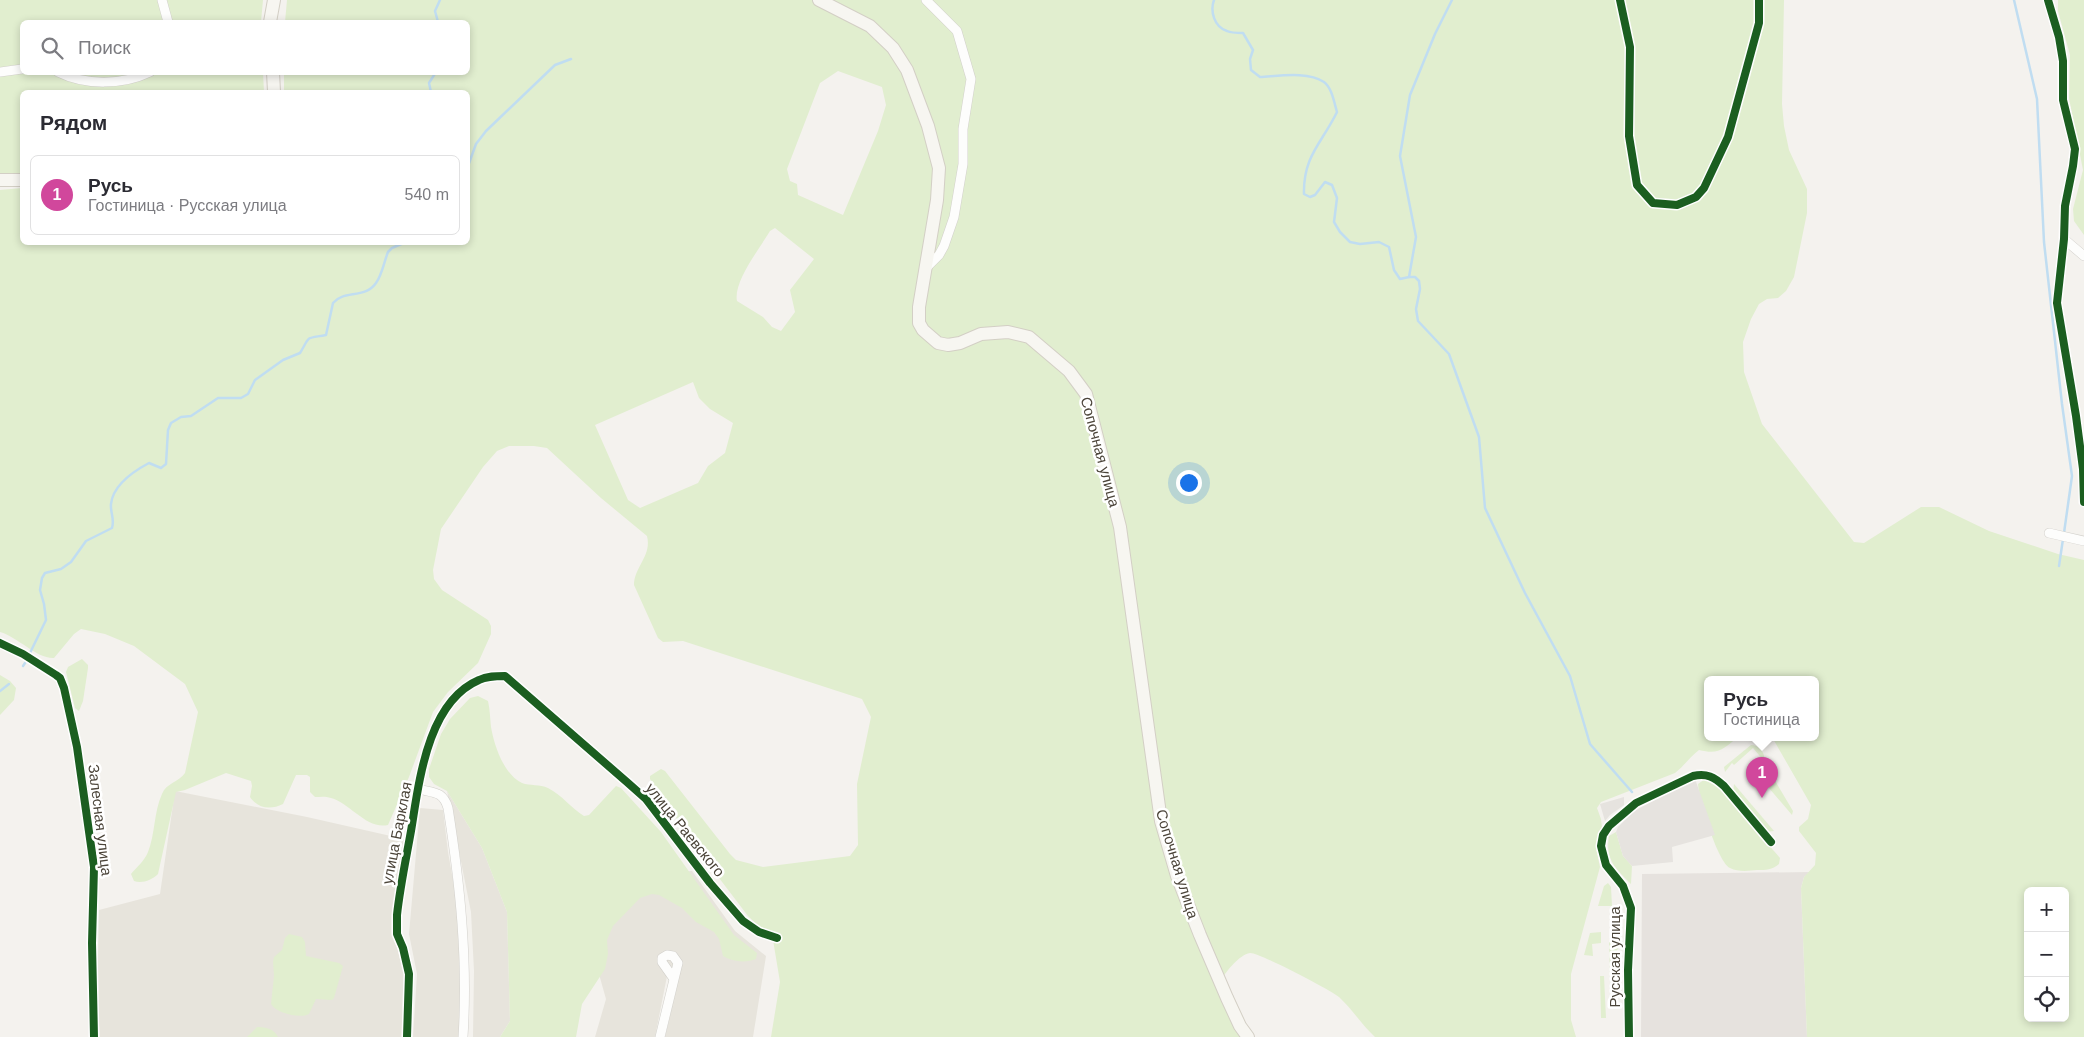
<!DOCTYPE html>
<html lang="ru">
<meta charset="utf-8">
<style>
:root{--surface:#fff;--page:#f2f2f3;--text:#2b2b33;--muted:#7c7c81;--line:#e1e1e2;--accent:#0b8043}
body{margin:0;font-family:Helvetica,sans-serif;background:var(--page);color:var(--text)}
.controls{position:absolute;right:15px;bottom:15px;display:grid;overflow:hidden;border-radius:8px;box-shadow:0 2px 8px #0003}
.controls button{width:45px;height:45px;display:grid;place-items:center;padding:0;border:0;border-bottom:1px solid var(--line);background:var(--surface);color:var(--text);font:25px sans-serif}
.you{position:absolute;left:1188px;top:482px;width:18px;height:18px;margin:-12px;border:4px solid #fff;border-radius:50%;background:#1a73e8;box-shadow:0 0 0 8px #1a73e833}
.badge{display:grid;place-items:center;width:32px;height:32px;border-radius:50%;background:var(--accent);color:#fff;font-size:16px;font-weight:700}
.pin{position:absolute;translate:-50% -41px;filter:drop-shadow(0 1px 2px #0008)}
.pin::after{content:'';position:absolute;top:26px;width:18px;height:15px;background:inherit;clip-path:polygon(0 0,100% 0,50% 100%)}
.popup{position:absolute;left:1704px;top:676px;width:115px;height:65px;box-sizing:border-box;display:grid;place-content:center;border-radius:8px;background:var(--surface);filter:drop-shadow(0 1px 4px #0005);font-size:16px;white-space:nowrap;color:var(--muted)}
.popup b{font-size:19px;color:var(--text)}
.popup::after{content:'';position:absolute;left:50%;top:100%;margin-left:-10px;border:10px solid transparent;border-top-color:var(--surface)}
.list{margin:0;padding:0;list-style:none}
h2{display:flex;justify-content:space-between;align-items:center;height:65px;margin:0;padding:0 20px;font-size:21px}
h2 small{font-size:16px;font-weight:400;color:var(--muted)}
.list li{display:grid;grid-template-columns:32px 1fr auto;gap:15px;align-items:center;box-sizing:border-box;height:80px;margin:0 10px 10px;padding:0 10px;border:1px solid var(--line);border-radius:8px}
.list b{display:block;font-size:19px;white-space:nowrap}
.list p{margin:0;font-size:16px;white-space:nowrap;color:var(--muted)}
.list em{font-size:16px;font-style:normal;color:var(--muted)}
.icon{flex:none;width:28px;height:28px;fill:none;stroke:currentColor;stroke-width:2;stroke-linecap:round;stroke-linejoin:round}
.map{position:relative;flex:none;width:2084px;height:1037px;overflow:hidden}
.search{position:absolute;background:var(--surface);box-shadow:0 2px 8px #0003;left:20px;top:20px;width:450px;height:55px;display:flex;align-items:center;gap:12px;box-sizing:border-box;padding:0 18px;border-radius:8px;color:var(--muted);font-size:19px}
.panel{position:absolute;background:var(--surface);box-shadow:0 2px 8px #0003;left:20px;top:90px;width:450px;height:155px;border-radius:8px}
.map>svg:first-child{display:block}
.residential{fill:#e7e4dc}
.industrial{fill:#e6e2de}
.green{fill:#e1eecf;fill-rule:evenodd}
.parking{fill:#e6e3df}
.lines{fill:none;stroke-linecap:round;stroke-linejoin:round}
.stream{stroke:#c0ddf1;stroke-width:2.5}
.street-casing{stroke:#d2d0cb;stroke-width:10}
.secondary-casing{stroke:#d3cfc5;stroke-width:14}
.street{stroke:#fdfdfc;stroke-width:9}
.secondary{stroke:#f7f6f1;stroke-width:12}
.cycleway-casing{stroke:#fff;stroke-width:11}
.cycleway{stroke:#1b5e20;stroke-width:8}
.labels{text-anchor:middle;stroke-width:5;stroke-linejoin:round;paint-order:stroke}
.street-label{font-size:15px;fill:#4b4439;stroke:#fff}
</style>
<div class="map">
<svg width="2084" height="1037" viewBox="0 0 2084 1037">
<rect width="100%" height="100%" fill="#f4f2ee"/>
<!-- residential -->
<g class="residential">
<path d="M175 791 307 817 404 839 394 915V936L404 974 403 1037H100L97 1001 99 910 160 894Z"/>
<path d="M447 791 482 848 507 912 510 1021 500 1037H473L474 971 471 912Z"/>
<path d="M420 808 443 810 448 852 458 908 460 989 459 1037H413L417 974 409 934Z"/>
<path d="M692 871 735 931 766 956 753 1037H665L680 973 668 971 655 1037H595L606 999 591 946 603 877Z"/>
</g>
<!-- industrial -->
<path class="industrial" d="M1811 872 1804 877 1801 888 1807 1037H1641L1642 874Z"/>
<!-- green -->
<g class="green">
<path d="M0 0H263L261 22H22V72L263 73 264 92H22V173L0 175Z"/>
<path d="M287 0H1784L1782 104 1784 126 1789 150 1807 189V213L1794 277 1786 291 1778 298 1767 299 1759 304 1751 319 1743 342 1744 372 1762 424 1854 542 1864 543 1921 507H1939L1989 531 2058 554 2084 560V1037H1807L1801 888 1804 877 1815 865 1816 853 1799 831V827L1808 819 1811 805 1772 737H1816V679H1708V737H1738C1723 749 1719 755 1699 750 1689 758 1684 766 1675 773L1601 802 1597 808 1601 819 1602 827 1596 848 1600 867 1571 974V1020L1576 1037H1375C1362 1025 1352 1009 1339 997 1331 990 1258 952 1250 953 1239 955 1228 970 1222 978L1243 1037H771L780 982 773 940 748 916 700 853 650 779V776L661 769 665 771 730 854 736 860 763 867 850 856 858 845 857 784 871 717 862 699 683 641 663 642 658 638 634 585C634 567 652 556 647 536L601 498 547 448 534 446H509L497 451 483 467 441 529 433 570 434 579 442 590 488 620 491 626V634L478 663 448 692 433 712 409 777 388 825C367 830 350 803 331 798 325 796 320 797 315 797L310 792V777L307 775H296L283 804C271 810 258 809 250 797L252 786 251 781 226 773 185 790 176 792 158 874C152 880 142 884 134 881L131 874C137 867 145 860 148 852 155 835 154 811 162 794 166 783 179 782 185 773L198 712 185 684 134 646 105 634 81 629 74 634 54 658C37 659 18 637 0 632V190L22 188V242H468V92H284V73L468 72V22H285ZM838 71 882 87 886 105 878 131 843 215 798 195 797 184 790 181 787 169 820 83ZM775 228 814 259 790 290 795 312 781 331 772 327 763 317 737 301C733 282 760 248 770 231ZM693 382 699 398 710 409 733 423 725 453 708 466 698 483 640 508 628 500 595 425ZM2028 891H2065V1018H2028Z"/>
<path d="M2058 0H2084V235L2074 221 2073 209 2083 170 2069 98 2070 55 2058 11Z"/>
<path d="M82 659 88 665V668L83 701 79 711 75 708 66 672 68 667Z"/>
<path d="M0 675 10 681 16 688 14 700 0 715Z"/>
<path d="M478 696 488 701C490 710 490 718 491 727 494 745 504 775 522 783 530 786 540 784 548 788 562 795 571 808 584 816L589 815 616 786 621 788 661 832 734 935 757 953 756 959C746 963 732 962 723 956L719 939 714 932 696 922 682 908 659 895 652 894 640 898 613 926 607 940 608 954 605 969 582 1004 576 1037H500L510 1021 507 912 482 848 447 791 434 784 429 777V769L441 734 450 719 470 698Z"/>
<path d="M1751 745C1759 745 1766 753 1764 761L1753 748 1734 765 1732 763 1725 772 1724 767Z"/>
<path d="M1769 778 1774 779 1793 811 1792 815 1763 781Z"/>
<path d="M1705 779C1722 779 1762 836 1774 851L1780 858 1779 864C1772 870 1766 870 1757 870 1748 871 1738 872 1730 868 1717 861 1699 799 1698 784Z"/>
<path d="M1734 784 1774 831 1765 832 1733 793Z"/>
<path d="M1616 832 1623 856 1632 866 1631 884C1616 869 1605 860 1609 836Z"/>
<path d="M1608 883 1611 887 1612 906H1598L1604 886Z"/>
<path d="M1611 910H1618L1620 912 1621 943 1616 952V975H1610L1609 942H1618V911H1611Z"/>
<path d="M1601 932V943L1592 944 1593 956 1584 955 1590 933Z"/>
<path d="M289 934 302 937 305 942 306 956 339 963 343 966 334 998 332 1000 316 999 309 1014C300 1019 276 1013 271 1004L274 976 273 962 274 957 282 950 285 938Z"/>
<path d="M1600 976H1604L1606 1018H1601Z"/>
<path d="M257 1027C266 1027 274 1029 278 1037H247Z"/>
</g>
<!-- parking -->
<g class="parking">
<path d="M1695 779 1715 835 1672 847 1673 862 1632 866 1623 856 1616 832 1618 827 1634 811Z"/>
<path d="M1624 797V805L1610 815 1605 821 1600 804Z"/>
</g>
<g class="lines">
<!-- stream -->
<g class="stream">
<path d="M1214 0C1210 11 1214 27 1227 31 1231 33 1238 33 1243 33L1253 50 1250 59 1251 70 1260 77C1279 76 1308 71 1324 82 1332 88 1334 102 1337 112 1322 143 1303 156 1304 194L1310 197 1315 195 1325 182 1332 185 1337 198 1334 222 1340 232 1350 242 1360 244 1379 242 1389 247 1394 270 1400 279 1409 277"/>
<path d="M1452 0 1435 34 1410 95 1400 156 1416 237 1409 277H1415L1419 281 1420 289 1416 309 1418 321 1449 354 1479 437 1485 508 1525 593 1570 676 1590 744 1632 792"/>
<path d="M2014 0 2037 99 2044 242 2062 404 2072 476 2064 533"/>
<path d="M438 22 435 11 440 0"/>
<path d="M431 92 429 83 436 72"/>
<path d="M468 166 476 144 486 131 555 65 571 59"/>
<path d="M2059 566 2063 539"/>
<path d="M29 655 46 620 44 604 40 590 42 578 45 573 61 569 71 562 86 541 112 528C115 519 110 512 111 504 113 485 134 471 149 463L161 468 166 464 168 430 171 423 181 417 191 416 218 398H241L248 394 255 380 283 360 300 353C311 335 304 339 326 335L333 303C343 290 365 299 376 283 382 275 384 262 388 252L392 248 406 242"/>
<path d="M23 666 27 660"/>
<path d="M0 691 9 684"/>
</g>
<!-- street casing -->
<g class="street-casing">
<g id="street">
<path d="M162 0 168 22"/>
<path d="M926 0 957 31 971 79 963 129V164L954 217 944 246 939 255 926 268"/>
<path d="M1620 0 1630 47 1629 136 1637 185 1653 203 1677 205 1696 197 1704 188 1728 137 1759 23V0"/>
<path d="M2048 0 2059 37 2063 61V100L2075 149 2073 166 2065 206 2064 239 2057 303 2076 416 2083 469 2084 502"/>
<path d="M0 72 22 69"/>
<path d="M58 72C86 86 123 85 150 72"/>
<path d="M2064 239 2084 256"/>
<path d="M2049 533 2084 541"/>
<path d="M0 643 23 654 56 675 60 678 64 688 77 747 94 867 92 943 94 1037"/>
<path d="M418 789C434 793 443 791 448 808 460 884 468 960 463 1037"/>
<path d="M407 1037 409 974 403 948 397 934V915C400 887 406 859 411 831 419 783 427 702 479 680 487 676 496 676 505 676L628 783 646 799 710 883 743 921 759 932 777 938"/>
<path d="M660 1037 678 963 673 956 667 955 662 958V962L674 979"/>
<path d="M1629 1037 1628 970 1631 908 1623 886 1606 865 1601 846 1603 835 1609 826 1636 803 1693 776C1707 773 1714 777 1724 786L1771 842"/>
</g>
</g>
<!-- secondary casing -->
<g class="secondary-casing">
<g id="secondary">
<path d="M819 0 870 26 893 48 907 70 928 126 939 168 937 200 919 307V323L923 330 938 343 948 345 960 343 981 334 1008 332 1029 337 1069 371 1086 394 1120 527 1161 821 1177 876 1200 935 1227 998 1240 1026 1248 1037"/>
<path d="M270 22 274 0"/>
<path d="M273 72 274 92"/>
<path d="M0 180H22"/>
</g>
</g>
<!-- street -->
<use href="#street" class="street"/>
<!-- secondary -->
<use href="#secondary" class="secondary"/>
<!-- cycleway casing -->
<g class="cycleway-casing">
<g id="cycleway">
<path d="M1620 0 1630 47 1629 136 1637 185 1653 203 1677 205 1696 197 1704 188 1728 137 1759 23V0"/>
<path d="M2048 0 2059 37 2063 61V100L2075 149 2073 166 2065 206 2064 239 2057 303 2076 416 2083 469 2084 502"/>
<path d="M0 643 23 654 56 675 60 678 64 688 77 747 94 867 92 943 94 1037"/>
<path d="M407 1037 409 974 403 948 397 934V915C400 887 406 859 411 831 419 783 427 702 479 680 487 676 496 676 505 676L628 783 646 799 710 883 743 921 759 932 777 938"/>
<path d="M1629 1037 1628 970 1631 908 1623 886 1606 865 1601 846 1603 835 1609 826 1636 803 1693 776C1707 773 1714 777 1724 786L1771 842"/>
</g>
</g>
<!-- cycleway -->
<use href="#cycleway" class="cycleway"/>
</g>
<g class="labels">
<!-- street labels -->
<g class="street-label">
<text transform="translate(1100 452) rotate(75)" y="5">Сопочная улица</text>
<text transform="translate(100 820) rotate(83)" y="5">Залесная улица</text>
<text transform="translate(685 830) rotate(51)" y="5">улица Раевского</text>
<text transform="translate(397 833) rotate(-79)" y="5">улица Барклая</text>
<text transform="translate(1177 864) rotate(73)" y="5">Сопочная улица</text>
<text transform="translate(1615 957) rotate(-90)" y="5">Русская улица</text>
</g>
</g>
</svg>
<div class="controls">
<button>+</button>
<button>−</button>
<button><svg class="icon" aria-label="locate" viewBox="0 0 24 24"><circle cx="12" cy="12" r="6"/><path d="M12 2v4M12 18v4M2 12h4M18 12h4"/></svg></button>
</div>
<div class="you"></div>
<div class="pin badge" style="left:1762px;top:798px;background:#d1479c">1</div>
<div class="popup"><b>Русь</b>Гостиница</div>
<div class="search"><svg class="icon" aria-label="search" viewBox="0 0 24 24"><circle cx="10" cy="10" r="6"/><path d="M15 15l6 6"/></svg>Поиск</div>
<section class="panel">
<h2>Рядом<small></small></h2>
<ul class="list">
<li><span class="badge" style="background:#d1479c">1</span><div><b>Русь</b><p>Гостиница · Русская улица</p></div><em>540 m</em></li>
</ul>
</section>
</div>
